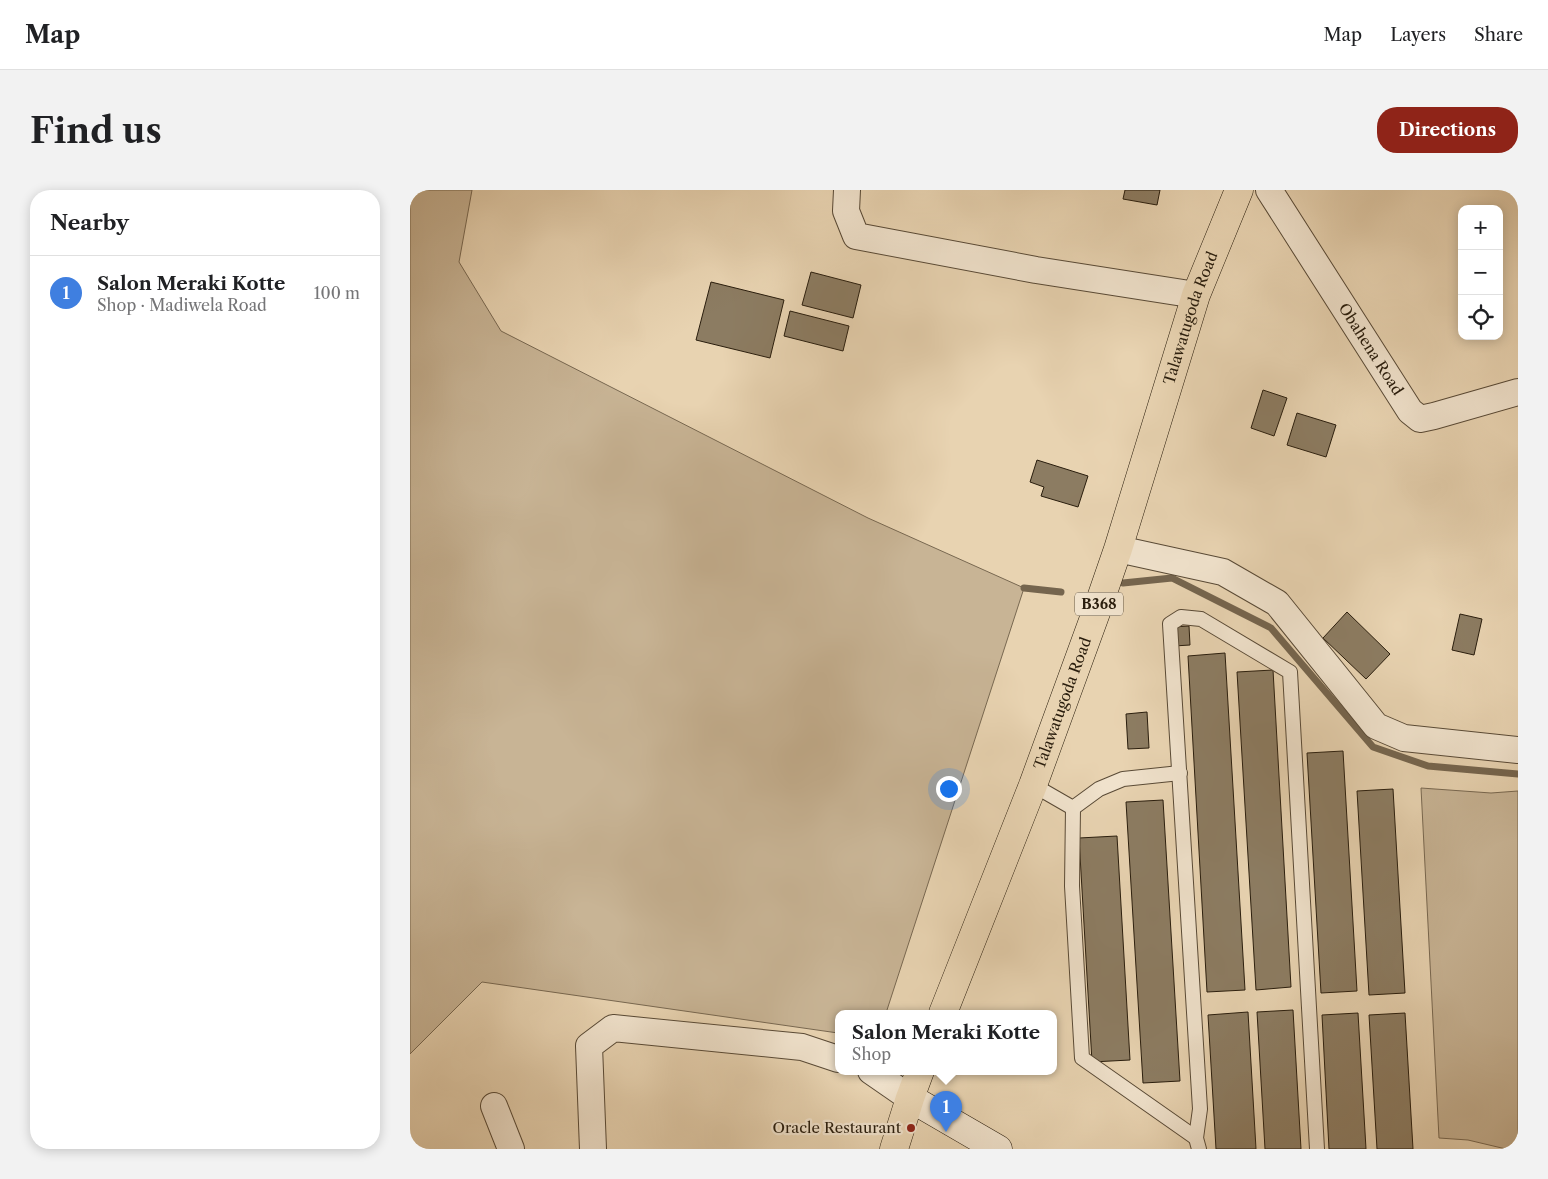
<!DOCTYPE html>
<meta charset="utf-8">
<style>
:root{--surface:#fff;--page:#f2f2f2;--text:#202124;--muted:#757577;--line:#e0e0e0;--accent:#8f2418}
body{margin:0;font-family:"Libre Caslon Text",serif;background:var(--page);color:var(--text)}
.controls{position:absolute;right:15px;top:15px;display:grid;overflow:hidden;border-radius:10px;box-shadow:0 2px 12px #0003}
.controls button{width:45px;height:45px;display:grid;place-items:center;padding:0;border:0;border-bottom:1px solid var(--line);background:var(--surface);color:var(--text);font:25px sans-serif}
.you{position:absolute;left:538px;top:598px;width:18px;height:18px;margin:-12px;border:4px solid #fff;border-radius:50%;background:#1a73e8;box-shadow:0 0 0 8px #1a73e833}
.badge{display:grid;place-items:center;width:32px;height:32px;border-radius:50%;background:var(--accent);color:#fff;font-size:16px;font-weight:700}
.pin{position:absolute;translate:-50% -41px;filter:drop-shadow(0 1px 2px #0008)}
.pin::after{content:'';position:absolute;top:26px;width:18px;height:15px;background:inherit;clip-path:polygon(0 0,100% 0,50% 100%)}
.popup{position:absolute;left:425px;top:820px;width:222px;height:65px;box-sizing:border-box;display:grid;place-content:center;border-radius:10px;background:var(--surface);filter:drop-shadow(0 1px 4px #0005);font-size:16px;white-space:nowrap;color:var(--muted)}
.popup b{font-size:19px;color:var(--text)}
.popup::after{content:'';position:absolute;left:50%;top:100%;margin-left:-10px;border:10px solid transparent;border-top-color:var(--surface)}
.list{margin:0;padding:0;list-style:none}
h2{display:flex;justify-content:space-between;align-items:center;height:65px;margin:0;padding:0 20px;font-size:21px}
h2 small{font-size:16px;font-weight:400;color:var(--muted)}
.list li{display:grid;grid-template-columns:32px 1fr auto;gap:15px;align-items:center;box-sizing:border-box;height:75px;padding:0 20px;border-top:1px solid var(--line)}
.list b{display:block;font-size:19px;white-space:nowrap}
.list p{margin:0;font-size:16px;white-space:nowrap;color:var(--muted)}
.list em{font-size:16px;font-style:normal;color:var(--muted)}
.icon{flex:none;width:28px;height:28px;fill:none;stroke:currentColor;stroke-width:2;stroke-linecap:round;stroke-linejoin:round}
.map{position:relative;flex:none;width:1108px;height:959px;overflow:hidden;border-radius:20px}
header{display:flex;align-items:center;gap:30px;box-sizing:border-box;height:70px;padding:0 25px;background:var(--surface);border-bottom:1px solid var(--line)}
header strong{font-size:24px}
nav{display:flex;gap:28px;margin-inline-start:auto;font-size:18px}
.intro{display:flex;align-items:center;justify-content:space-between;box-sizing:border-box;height:120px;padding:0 30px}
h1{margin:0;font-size:35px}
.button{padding:12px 22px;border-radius:20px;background:var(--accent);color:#fff;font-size:18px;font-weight:700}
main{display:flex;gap:30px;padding:0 30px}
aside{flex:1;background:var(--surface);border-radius:20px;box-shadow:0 2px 12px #0003}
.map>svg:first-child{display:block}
.green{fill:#c8b495;stroke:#786851}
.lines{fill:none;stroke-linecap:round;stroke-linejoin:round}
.stream{stroke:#75654e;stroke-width:7}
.building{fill:#8c7c62;stroke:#291d0d}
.service-casing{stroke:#594a36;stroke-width:16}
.minor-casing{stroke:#594a36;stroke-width:28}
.secondary-casing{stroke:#291d0d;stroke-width:29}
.primary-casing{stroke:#291d0d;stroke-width:29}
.service{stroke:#f0e2cc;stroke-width:14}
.minor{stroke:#f0e2cc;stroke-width:26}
.secondary{stroke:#f0e2cc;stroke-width:28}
.primary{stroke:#e8d3b1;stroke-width:28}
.poi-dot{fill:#8f2418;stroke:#f0e2cc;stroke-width:2}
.labels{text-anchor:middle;stroke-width:4.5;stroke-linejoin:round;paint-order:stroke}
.shield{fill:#f0e2cc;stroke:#655846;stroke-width:1}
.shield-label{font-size:14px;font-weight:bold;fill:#291d0d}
.street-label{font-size:15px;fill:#291d0d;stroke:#f0e2cc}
.poi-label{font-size:15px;fill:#291d0d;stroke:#f0e2cc;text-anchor:end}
</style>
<header>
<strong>Map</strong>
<nav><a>Map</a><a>Layers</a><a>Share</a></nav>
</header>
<div class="intro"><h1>Find us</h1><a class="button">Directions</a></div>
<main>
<aside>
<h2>Nearby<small></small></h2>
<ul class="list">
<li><span class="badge" style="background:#3f7fe0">1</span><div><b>Salon Meraki Kotte</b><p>Shop · Madiwela Road</p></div><em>100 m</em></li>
</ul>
</aside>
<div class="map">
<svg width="1108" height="959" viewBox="0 0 1108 959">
<rect width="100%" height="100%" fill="#e8d3b1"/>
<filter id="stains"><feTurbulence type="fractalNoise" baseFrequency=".004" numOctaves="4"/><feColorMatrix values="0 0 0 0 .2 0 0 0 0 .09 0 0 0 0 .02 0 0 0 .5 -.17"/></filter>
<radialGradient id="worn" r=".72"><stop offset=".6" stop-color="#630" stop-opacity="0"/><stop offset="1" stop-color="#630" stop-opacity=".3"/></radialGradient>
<!-- green -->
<g class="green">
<path d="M0 0H62L49 72 91 141 458 328 614 398 476 823H428V843L72 792 0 864Z"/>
<path d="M1011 598 1081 603 1108 601V957L1096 959 1058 950 1029 948Z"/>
</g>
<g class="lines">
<!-- stream -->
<g class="stream">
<path d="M713 393 762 388 861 438 963 557 1018 576 1108 584"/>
<path d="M614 398 651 402"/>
</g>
</g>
<!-- building -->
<g class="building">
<path d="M715 0H750L747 15 713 9Z"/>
<path d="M401 82 451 95 443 128 392 115Z"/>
<path d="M301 92 374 110 360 168 286 150Z"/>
<path d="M380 121 439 136 433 161 374 146Z"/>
<path d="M853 200 877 208 864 246 841 238Z"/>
<path d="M887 223 926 235 916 267 877 255Z"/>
<path d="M627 270 678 286 668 317 631 306 634 297 620 292Z"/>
<path d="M937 422 980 464 956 489 913 448Z"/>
<path d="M1050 424 1072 429 1064 465 1042 460Z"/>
<path d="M779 436 780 455 764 456 763 437Z"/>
<path d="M815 463 835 800 797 802 778 466Z"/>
<path d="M863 480 881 797 846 800 827 482Z"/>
<path d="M737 522 739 558 718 559 716 524Z"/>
<path d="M933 561 947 801 911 803 897 563Z"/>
<path d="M983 599 995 803 959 805 947 601Z"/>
<path d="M753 610 770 891 733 893 716 612Z"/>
<path d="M707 646 720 870 682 872 669 648Z"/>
<path d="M883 820 891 959H855L847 822Z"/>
<path d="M838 822 846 959H806L798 825Z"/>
<path d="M948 823 956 959H919L912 825Z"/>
<path d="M995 823 1003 959H967L959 825Z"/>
</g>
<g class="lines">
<!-- service casing -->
<g class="service-casing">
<g id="service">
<path d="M623 595 663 618 689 599 713 589 770 583"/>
<path d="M663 618 662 696 672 868 786 948"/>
<path d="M789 959 786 948 790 919 760 434 771 427 791 429 880 482 907 959"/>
</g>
</g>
<!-- minor casing -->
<g class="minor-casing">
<g id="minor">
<path d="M437 0 436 21 446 46 626 80 786 105"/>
<path id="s1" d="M859 0 1000 221 1010 229 1024 226 1108 202"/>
<path d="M708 359 813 382 867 413 966 536 994 548 1108 560"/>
<path d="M461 881 500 908"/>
<path d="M84 916 101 959"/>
<path d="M183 959 179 856 203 838 392 857 428 869"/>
</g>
</g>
<!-- secondary casing -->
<g class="secondary-casing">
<path id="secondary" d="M500 908 588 959"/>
</g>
<!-- primary casing -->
<g class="primary-casing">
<g id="primary">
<path id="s2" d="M533 823 623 595 688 417 708 359 786 105 829 0"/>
<path d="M484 959 500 908 510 881"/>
</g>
</g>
<!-- service -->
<use href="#service" class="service"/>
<!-- minor -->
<use href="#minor" class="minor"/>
<!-- secondary -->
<use href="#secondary" class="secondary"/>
<!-- primary -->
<use href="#primary" class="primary"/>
</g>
<!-- markers -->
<circle class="poi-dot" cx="501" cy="938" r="5"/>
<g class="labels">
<!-- shield labels -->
<rect class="shield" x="665" y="402.5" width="48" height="23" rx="4"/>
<g class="shield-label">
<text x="689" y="419">B368</text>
</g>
<!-- street labels -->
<g class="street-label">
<text dy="5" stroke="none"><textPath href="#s2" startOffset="738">Talawatugoda Road</textPath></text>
<text dy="5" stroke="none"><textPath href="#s1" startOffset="189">Obahena Road</textPath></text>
<text dy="5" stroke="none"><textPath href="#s2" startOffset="332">Talawatugoda Road</textPath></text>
</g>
<!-- poi labels -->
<g class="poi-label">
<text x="491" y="943">Oracle Restaurant</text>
</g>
</g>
<rect width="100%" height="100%" filter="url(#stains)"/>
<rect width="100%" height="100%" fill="url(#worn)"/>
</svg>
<div class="controls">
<button>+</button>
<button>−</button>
<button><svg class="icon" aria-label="locate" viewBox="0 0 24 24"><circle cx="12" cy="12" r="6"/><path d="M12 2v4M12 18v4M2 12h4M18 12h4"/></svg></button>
</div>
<div class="you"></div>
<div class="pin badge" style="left:536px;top:942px;background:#3f7fe0">1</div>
<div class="popup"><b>Salon Meraki Kotte</b>Shop</div>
</div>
</main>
